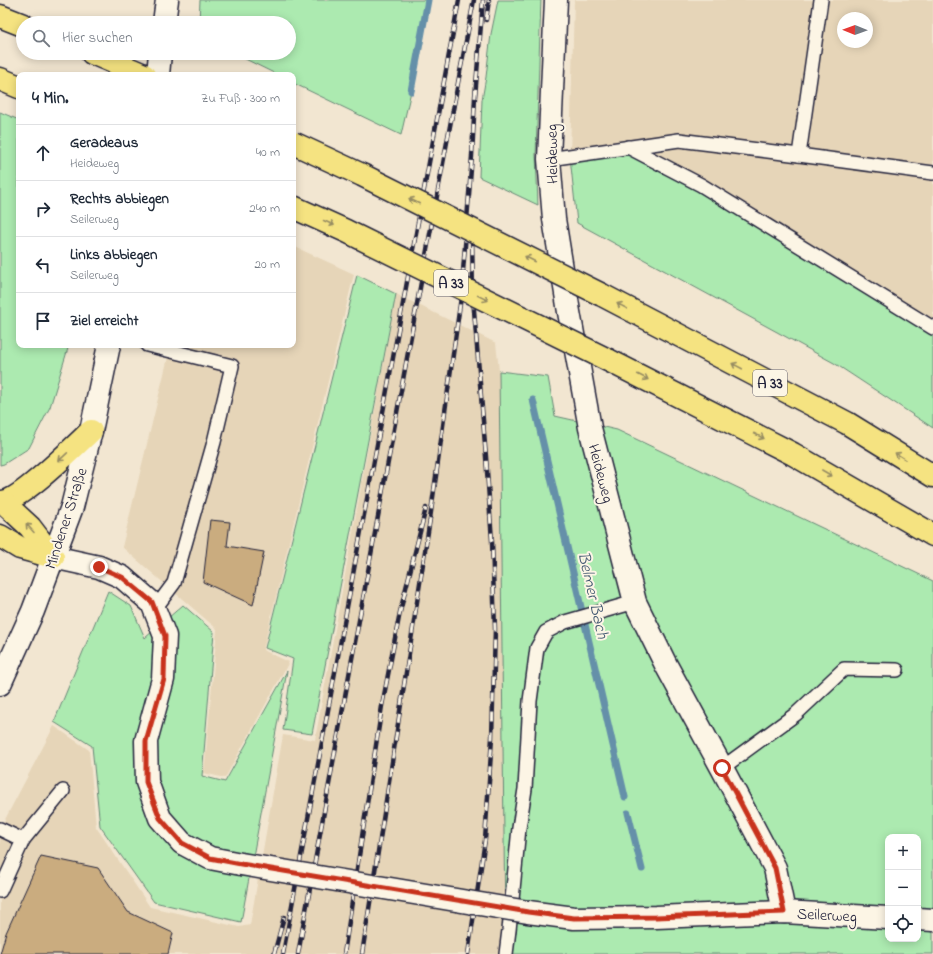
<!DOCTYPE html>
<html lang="de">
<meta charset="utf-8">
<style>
:root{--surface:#fff;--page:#f2f2f3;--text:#1f2937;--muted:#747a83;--line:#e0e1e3}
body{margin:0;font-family:"Indie Flower",sans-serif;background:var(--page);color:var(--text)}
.controls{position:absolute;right:12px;bottom:12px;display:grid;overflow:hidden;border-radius:8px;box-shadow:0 2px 10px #0003}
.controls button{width:36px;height:36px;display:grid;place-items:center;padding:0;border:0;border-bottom:1px solid var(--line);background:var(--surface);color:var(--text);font:20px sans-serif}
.compass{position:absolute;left:837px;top:12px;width:36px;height:36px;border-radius:50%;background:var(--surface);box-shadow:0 2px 10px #0003;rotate:271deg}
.stop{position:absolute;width:12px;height:12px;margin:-9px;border:3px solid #c8321e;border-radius:50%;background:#fff}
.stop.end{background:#c8321e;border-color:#fff;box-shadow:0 1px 4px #0008}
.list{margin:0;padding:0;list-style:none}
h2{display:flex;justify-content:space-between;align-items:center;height:52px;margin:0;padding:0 16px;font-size:17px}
h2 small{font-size:13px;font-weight:400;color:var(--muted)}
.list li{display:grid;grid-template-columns:26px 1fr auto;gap:12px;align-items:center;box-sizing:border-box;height:56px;padding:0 16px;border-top:1px solid var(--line)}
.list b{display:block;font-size:15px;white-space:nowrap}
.list p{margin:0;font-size:13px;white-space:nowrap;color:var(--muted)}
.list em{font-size:13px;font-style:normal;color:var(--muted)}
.icon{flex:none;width:22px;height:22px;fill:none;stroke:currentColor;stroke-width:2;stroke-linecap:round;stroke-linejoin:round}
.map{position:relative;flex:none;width:933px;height:954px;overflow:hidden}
.search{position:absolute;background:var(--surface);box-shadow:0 2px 10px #0003;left:16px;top:16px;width:280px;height:44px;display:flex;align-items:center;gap:10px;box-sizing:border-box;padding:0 14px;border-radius:22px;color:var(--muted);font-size:15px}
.panel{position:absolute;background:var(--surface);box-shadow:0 2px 10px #0003;left:16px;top:72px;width:280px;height:276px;border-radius:8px}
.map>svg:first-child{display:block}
.built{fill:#e6d5b8;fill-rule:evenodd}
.green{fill:#aceab0;stroke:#678676;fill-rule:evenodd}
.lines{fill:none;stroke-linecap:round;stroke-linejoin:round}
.stream{stroke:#6590a9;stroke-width:7}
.building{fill:#caac7f;stroke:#22223b}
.lane-casing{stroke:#22223b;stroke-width:16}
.street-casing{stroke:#22223b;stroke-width:25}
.secondary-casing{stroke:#22223b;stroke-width:25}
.highway-casing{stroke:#22223b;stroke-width:25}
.lane{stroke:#fcf5e5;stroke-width:13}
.street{stroke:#fcf5e5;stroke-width:22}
.secondary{stroke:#fcf5e5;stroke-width:22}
.highway{stroke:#f5e381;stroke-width:22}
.rail-casing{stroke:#22223b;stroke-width:4.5}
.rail{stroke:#fcf5e5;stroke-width:3;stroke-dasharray:9;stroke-linecap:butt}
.street-bridge-casing{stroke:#22223b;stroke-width:25;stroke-linecap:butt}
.highway-bridge-casing{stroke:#22223b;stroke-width:25;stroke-linecap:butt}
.street-bridge{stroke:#fcf5e5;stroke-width:22}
.highway-bridge{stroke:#f5e381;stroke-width:22}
.oneway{stroke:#968c62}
.route{stroke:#c8321e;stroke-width:5}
.labels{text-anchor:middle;stroke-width:4;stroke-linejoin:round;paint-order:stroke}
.shield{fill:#fcf5e5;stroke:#63616e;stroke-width:1}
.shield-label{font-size:15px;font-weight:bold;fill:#22223b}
.street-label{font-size:16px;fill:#22223b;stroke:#fcf5e5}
.water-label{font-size:17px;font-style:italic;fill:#435972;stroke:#fcf5e5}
</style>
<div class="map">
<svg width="933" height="954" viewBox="0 0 933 954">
<rect width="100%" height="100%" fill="#f2e6d1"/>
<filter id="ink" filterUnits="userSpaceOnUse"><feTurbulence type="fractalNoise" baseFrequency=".025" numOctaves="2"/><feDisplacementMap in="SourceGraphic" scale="8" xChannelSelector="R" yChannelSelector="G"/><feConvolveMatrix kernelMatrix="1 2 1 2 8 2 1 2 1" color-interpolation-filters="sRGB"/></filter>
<g filter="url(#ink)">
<!-- built -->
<g class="built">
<path d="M574 0H933V328L570 157ZM843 18H867V42H843Z"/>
<path d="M293 246 354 274 263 650 289 662 225 778 204 773 217 629 122 547 171 345H293Z"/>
<path d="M396 294 496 343 499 371 505 929 502 954H0V829L54 726 89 750 96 827 150 907 239 927 250 925 283 735 315 740Z"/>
</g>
<!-- green -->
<g class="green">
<path d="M200 0H428L411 91 401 135 293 83V75H278L233 53H289V23H199Z"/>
<path d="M498 0H541L536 155 538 205 479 177 482 100 486 77 491 34Z"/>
<path d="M0 112 19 120V345H69L50 407 29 448 4 464 0 465Z"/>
<path d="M628 147 933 328V428L834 363 577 223 570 157Z"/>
<path d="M357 275 396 294 312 734 283 730 293 659 265 648Z"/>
<path d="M499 371 548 377 555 416 617 430 933 581V954H502L505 929ZM888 837H918V939H888Z"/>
<path d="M108 591 131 606 145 638 183 605 214 632 202 776 225 782 287 671 241 922 154 902 100 826 92 746 54 722Z"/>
</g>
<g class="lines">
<!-- stream -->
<g class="stream">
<path d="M411 91 428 0"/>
<path d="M533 400 625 797"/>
<path d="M628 813 642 869"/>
</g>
</g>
<!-- building -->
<g class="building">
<path d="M210 520 230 522 227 546 264 552 253 605 203 582Z"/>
<path d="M41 856 98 868 128 912 173 933 168 954H0L6 933Z"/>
</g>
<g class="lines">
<!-- lane casing -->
<g class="lane-casing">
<g id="lane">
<path d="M628 147 701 185 933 328"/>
<path d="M799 155 933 173"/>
<path d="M549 159 679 140 799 155 821 0"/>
<path d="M147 345 232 366 214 442 174 583 154 610"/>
<path d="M722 768 796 714 844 669 897 670"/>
<path d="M0 829 23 840"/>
<path d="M0 891 23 840 63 791"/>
<path d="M506 954 509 930 519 828 525 789 530 701 537 648 546 632 565 622 635 602"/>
</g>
</g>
<!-- street casing -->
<g class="street-casing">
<g id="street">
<path d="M556 0 549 159 554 219 569 312 590 428 635 602 666 665 722 768 775 868 784 912"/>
<path d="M53 557 99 567 122 577 152 603 165 636 163 679 146 741 147 782 160 818 182 843 210 858 241 864"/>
<path d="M528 912 574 918 656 917 784 912 888 918"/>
<path d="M918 919 933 920"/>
</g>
</g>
<!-- secondary casing -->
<g class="secondary-casing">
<g id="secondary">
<path d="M164 23 167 0"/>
<path d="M158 75 160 53"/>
<path d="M0 684 33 611 72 507 91 431 109 345"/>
</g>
</g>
<!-- highway casing -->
<g class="highway-casing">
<g id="highway">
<path d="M0 16 23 25"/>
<path d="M92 53 144 75"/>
<path d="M0 79 19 87"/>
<path d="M602 295 847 423 933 476"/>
<path d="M608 360 793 454 933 535"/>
<path d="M0 502C18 503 76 445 91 431"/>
<path d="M4 503 30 527 53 557"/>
<path d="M0 536 20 548 53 557"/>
</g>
</g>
<!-- lane -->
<use href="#lane" class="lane"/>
<!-- street -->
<use href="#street" class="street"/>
<!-- secondary -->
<use href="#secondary" class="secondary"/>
<!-- highway -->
<use href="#highway" class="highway"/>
<!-- rail casing -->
<g class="rail-casing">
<g id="rail">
<path d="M486 20 489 0"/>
<path d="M274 954 284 917"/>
<path d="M283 954 459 0"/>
<path d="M298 954 409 347 460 72 474 0"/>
<path d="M344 954 382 706 400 612 426 508"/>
<path d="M362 954 430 519 461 297 472 156 475 97 483 0"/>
<path d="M468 954 485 840 492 738 495 629 492 541 486 457 473 298 472 230"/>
</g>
</g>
<!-- rail -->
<use href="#rail" class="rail"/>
<!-- street-bridge casing -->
<g class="street-bridge-casing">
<path id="street-bridge" d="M241 864 528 912"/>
</g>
<!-- highway-bridge casing -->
<g class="highway-bridge-casing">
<g id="highway-bridge">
<path d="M293 143 362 175 602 295"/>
<path d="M293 207 346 231 608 360"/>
</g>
</g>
<!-- street-bridge -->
<use href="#street-bridge" class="street-bridge"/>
<!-- highway-bridge -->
<use href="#highway-bridge" class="highway-bridge"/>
</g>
<!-- one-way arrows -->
<defs><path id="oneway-shaft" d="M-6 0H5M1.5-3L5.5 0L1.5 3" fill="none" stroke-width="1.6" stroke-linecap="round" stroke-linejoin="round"/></defs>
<g class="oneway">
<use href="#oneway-shaft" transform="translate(414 201) rotate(-153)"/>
<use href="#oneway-shaft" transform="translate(329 223) rotate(24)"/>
<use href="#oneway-shaft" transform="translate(530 259) rotate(-153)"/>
<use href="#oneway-shaft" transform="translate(483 298) rotate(26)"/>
<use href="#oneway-shaft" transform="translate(622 306) rotate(-152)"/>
<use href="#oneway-shaft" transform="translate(737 366) rotate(-152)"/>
<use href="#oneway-shaft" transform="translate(643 377) rotate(27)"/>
<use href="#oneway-shaft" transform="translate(759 436) rotate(27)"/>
<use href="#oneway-shaft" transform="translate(900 456) rotate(-148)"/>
<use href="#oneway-shaft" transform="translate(63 457) rotate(137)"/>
<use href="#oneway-shaft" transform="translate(827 473) rotate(30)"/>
<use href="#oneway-shaft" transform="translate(30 528) rotate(-132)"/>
</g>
</g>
<g class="lines" filter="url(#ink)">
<!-- route -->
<path class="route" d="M99 567 122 577 152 602 165 636 164 679 146 741V782L160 818 182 843 210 858 241 864 528 912 574 918 656 917 784 912 775 868 722 768"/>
</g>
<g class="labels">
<!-- shield labels -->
<g class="shield">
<rect x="434" y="270" width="34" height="26" rx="3"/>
<rect x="753" y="370" width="34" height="26" rx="3"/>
</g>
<g class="shield-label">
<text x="451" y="288">A 33</text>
<text x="770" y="388">A 33</text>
</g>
<!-- street labels -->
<g class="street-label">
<text transform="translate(551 154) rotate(-91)" y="6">Heideweg</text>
<text transform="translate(602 473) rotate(75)" y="6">Heideweg</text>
<text transform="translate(65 518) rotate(-72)" y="6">Mindener Straße</text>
<text transform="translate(827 914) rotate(3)" y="6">Seilerweg</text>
</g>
<!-- water labels -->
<g class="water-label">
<text transform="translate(594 595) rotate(77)" y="6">Belmer Bach</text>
</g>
</g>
</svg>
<div class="controls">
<button>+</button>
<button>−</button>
<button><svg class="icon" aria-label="locate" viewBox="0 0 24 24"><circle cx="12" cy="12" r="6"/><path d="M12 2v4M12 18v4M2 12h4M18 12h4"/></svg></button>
</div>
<svg class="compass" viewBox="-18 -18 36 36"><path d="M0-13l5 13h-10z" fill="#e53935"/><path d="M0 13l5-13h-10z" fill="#747a83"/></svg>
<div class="stop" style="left:722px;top:768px"></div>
<div class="stop end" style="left:99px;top:567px"></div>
<div class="search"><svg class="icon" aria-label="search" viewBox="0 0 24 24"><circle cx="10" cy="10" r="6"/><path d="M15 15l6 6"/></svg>Hier suchen</div>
<section class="panel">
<h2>4 Min.<small>Zu Fuß · 300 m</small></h2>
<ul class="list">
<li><svg class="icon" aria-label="ahead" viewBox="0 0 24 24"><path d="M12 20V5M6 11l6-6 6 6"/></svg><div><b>Geradeaus</b><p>Heideweg</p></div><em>40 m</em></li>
<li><svg class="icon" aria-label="right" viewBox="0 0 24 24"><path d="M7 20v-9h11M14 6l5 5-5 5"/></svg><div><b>Rechts abbiegen</b><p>Seilerweg</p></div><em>240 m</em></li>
<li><svg class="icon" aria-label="left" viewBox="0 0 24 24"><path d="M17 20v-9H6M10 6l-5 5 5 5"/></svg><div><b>Links abbiegen</b><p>Seilerweg</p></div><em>20 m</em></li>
<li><svg class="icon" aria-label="arrive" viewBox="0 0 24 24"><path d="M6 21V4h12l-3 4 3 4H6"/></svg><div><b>Ziel erreicht</b></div></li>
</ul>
</section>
</div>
